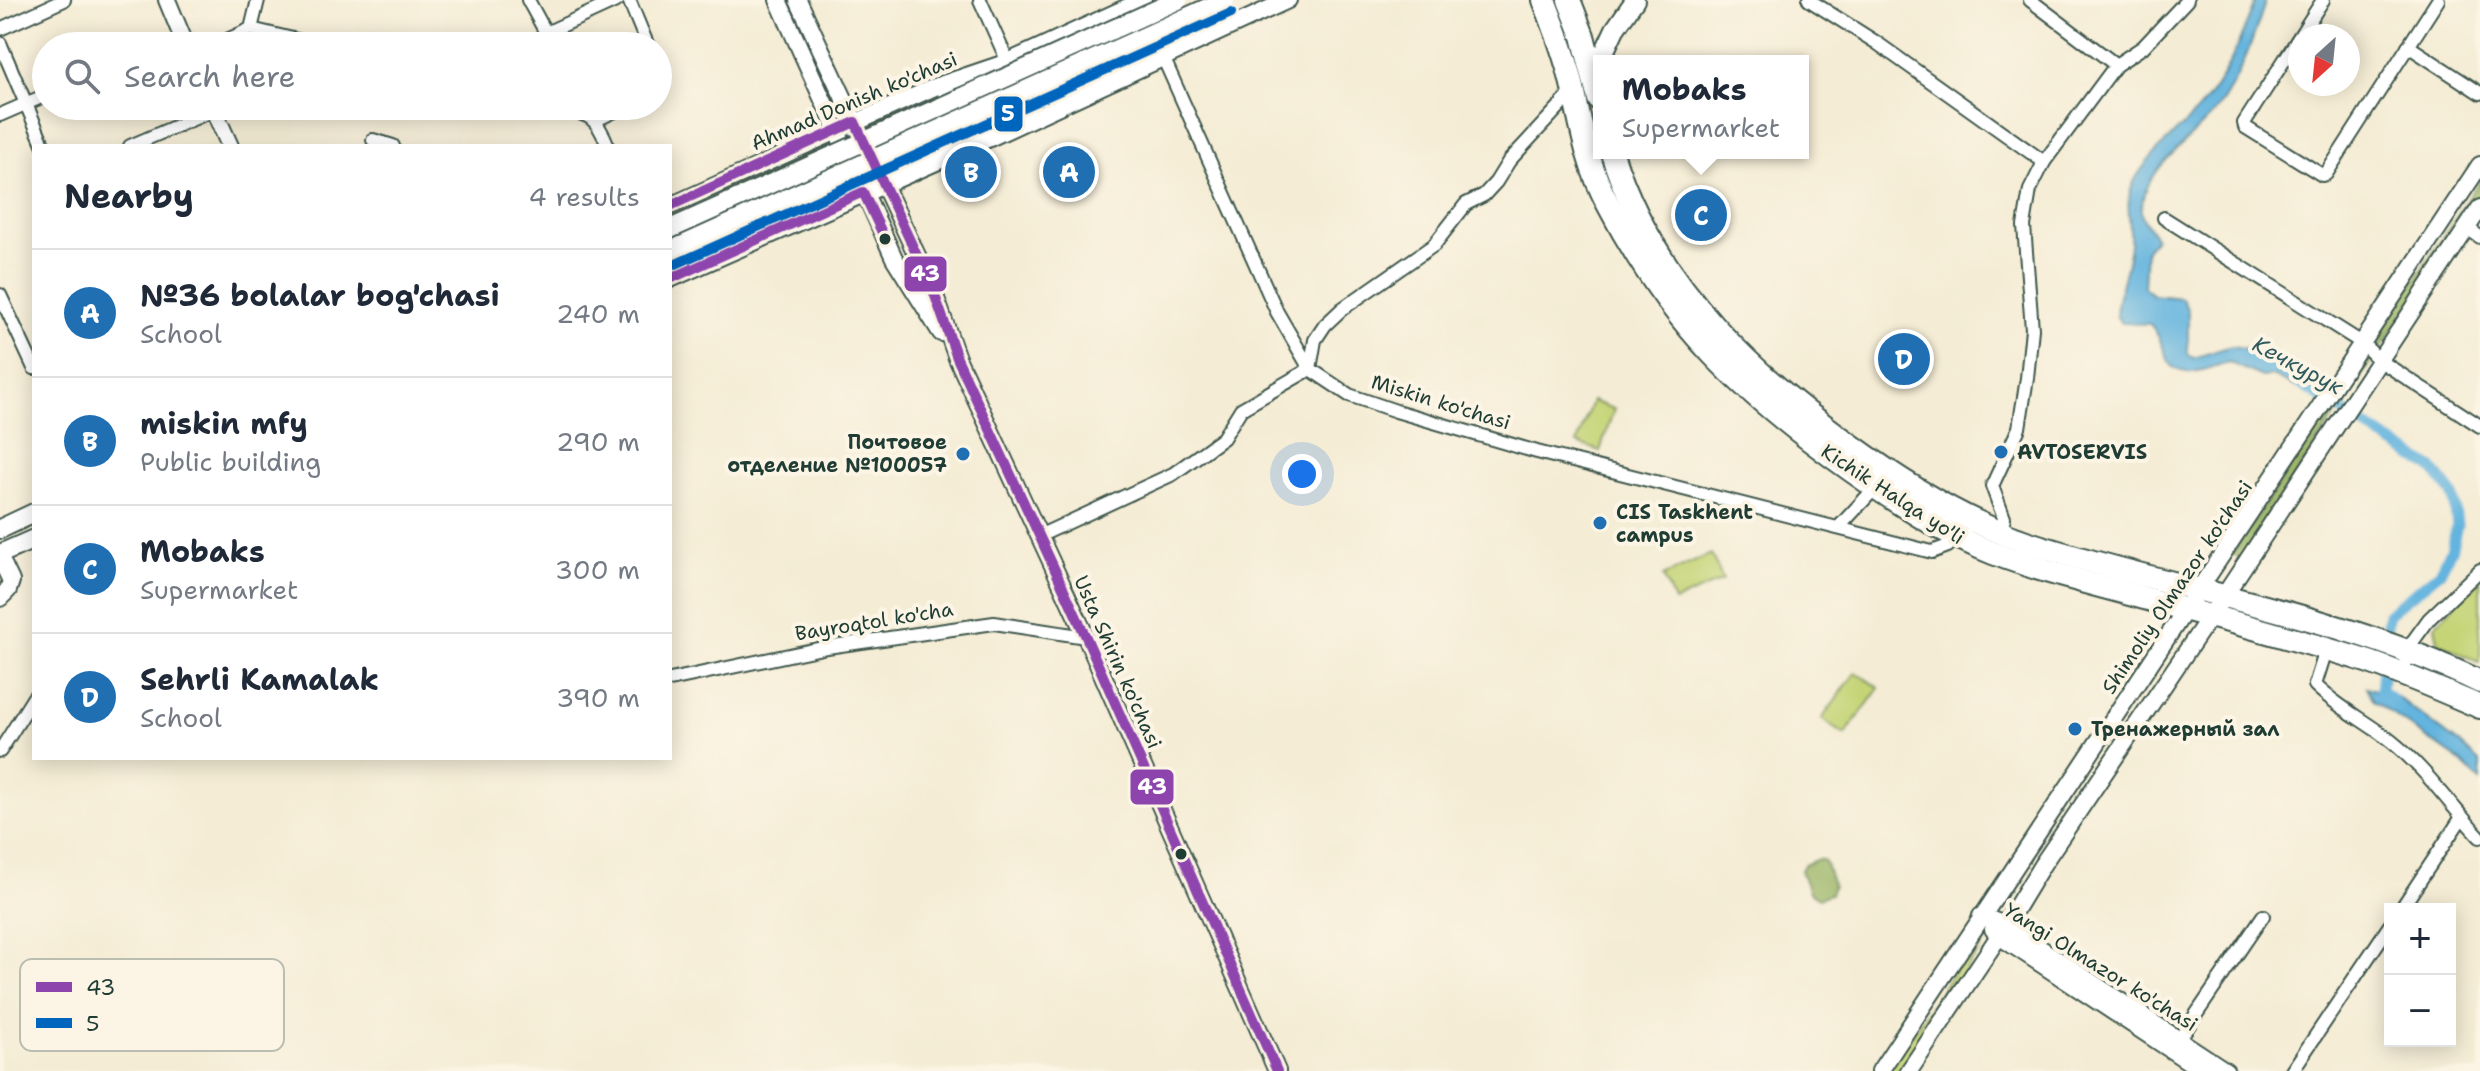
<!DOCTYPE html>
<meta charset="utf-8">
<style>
:root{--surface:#fff;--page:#f6f6f7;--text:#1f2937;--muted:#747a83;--line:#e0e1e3;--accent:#1f6fb2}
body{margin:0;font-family:"Shantell Sans",sans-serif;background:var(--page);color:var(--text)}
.controls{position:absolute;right:24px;bottom:24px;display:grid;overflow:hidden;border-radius:0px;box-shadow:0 4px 20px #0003}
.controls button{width:72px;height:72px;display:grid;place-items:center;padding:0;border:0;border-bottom:2px solid var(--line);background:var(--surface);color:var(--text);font:40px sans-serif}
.compass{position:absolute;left:2288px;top:24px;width:72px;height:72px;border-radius:50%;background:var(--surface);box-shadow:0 4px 20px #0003;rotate:207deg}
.you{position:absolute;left:1302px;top:474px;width:28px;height:28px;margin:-20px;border:6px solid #fff;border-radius:50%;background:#1a73e8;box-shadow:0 0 0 12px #1a73e833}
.badge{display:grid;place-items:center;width:52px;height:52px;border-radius:50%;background:var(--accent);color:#fff;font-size:26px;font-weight:700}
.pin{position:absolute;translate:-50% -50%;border:4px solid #fff;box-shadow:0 2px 8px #0006}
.popup{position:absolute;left:1593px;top:55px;width:216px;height:104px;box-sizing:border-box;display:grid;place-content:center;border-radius:0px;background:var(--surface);filter:drop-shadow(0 2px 6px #0005);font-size:26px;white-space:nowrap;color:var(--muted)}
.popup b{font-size:30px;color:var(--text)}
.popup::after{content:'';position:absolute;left:50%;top:100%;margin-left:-16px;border:16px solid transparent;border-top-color:var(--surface)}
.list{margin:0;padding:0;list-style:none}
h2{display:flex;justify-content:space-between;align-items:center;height:104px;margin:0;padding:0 32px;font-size:34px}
h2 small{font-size:26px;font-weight:400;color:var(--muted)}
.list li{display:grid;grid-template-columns:52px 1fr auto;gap:24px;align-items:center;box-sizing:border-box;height:128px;padding:0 32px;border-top:2px solid var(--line)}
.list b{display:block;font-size:30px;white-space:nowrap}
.list p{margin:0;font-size:26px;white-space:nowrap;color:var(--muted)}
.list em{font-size:26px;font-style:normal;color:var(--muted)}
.icon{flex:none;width:44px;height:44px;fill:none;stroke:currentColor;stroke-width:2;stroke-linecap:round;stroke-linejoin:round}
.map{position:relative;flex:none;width:2480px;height:1071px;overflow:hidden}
.search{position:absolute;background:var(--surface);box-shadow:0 4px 20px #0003;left:32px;top:32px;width:640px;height:88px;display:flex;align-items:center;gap:20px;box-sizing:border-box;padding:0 28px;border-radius:44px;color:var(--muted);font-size:30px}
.panel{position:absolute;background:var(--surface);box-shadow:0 4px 20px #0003;left:32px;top:144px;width:640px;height:616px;border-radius:0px}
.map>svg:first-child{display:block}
.green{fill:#c4d476;stroke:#728855;stroke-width:2}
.forest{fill:#9bb667;stroke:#5d7a4e;stroke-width:2}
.water{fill:#63b4de;stroke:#417889;stroke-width:2}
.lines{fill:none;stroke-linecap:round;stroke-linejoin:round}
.canal{stroke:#63b4de;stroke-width:11}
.street-casing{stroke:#3f574c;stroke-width:16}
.secondary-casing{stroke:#3f574c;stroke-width:20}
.primary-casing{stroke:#3f574c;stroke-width:22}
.highway-casing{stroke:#3f574c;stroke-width:26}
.street{stroke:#fff;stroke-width:12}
.secondary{stroke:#fff;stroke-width:16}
.primary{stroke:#fff;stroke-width:18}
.highway{stroke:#fff;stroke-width:22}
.primary-bridge-casing{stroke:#3f574c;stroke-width:22;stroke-linecap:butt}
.primary-bridge{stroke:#fff;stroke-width:18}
.bus-1-casing{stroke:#fcf5e5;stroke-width:16}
.bus-2-casing{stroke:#fcf5e5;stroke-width:16}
.bus-1{stroke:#8e44ad;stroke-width:10}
.bus-2{stroke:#0065bd;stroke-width:10}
.bus-dot{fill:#1f3d34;stroke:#fcf5e5;stroke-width:3}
.poi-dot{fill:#1f6fb2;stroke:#fcf5e5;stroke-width:3}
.labels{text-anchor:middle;stroke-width:8;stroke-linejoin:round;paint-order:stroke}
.street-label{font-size:20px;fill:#1f3d34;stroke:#fcf5e5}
.poi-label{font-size:20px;font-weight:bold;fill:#1f3d34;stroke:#fcf5e5;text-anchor:start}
.water-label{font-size:22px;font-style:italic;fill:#305b5e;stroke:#fcf5e5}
.key{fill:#fcf5e5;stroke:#babeb0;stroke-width:2}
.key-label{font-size:22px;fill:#1f3d34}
.line-badge{stroke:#fcf5e5;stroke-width:3}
.badge-label{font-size:22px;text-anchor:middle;font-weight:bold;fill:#fff}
</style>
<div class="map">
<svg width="2480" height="1071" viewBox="0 0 2480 1071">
<rect width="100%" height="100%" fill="#fcf5e5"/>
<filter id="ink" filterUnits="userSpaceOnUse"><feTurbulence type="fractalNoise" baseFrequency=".0125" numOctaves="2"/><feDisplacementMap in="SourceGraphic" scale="16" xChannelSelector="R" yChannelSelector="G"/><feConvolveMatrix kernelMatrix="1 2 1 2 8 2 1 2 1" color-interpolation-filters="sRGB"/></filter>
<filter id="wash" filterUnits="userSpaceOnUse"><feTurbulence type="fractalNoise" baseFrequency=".006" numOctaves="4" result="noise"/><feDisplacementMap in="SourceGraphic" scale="32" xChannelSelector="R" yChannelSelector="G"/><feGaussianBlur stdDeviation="1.8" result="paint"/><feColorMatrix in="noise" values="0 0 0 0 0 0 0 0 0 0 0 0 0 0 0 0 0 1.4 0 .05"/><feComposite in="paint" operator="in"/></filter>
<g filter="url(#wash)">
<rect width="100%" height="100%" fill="#f4ecd4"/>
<!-- green -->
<g class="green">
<path d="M1592 401 1614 409 1600 451 1577 443Z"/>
<path d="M1711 554 1723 580 1674 602 1663 576Z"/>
<path d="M2480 580V663L2438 642 2435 625Z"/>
<path d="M1856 672 1879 688 1845 735 1822 719Z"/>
<path d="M1981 932 1987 936 1986 940 1899 1071H1887Z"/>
</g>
<!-- forest -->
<g class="forest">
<path d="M2480 180V197L2380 350 2372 344Z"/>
<path d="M2363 357 2371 362 2240 559 2232 554Z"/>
<path d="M1818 859 1825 861 1833 886 1830 894 1819 898 1809 892 1801 870 1804 865Z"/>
</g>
<!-- water -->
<g class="water">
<path d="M2256 0H2266C2255 33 2244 67 2226 96 2204 135 2148 159 2141 207 2139 222 2153 226 2155 239L2146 249 2144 287 2153 295 2182 298 2188 311V355L2194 358 2231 346 2252 349 2272 354 2287 368 2303 377 2308 388 2295 387 2272 376 2262 377 2228 362C2209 368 2177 384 2167 357 2161 344 2160 335 2150 324L2122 323 2116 316C2117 291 2128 269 2130 244 2132 218 2122 203 2136 178 2152 151 2179 132 2199 109 2229 73 2239 43 2256 0Z"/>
<path d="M2366 687 2397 697 2461 745 2480 763V781L2460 761 2374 701Z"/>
</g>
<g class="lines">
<!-- canal -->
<path class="canal" d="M2297 382 2433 469 2453 495 2457 525 2451 550 2440 572 2388 614 2381 691 2393 700"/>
</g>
</g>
<g filter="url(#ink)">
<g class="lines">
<!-- street casing -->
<g class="street-casing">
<g id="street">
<path d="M528 0 546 33 618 0"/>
<path d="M629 0 648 46"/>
<path d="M980 0 1008 62"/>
<path d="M1809 0 1877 43 2044 162"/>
<path d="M2030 0 2116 65"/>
<path d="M2323 0 2244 123 2245 127 2322 175 2326 174 2438 0"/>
<path d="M1150 28 1277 312 1310 369 1349 395 1396 411 1537 452 1932 552 1948 546 1955 536"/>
<path d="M0 29 64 0"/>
<path d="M251 29 258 0"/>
<path d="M0 43 44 146"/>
<path d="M214 46 251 29 322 46"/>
<path d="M2408 46 2480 93"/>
<path d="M658 72 661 80 658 88"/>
<path d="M551 106C585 115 594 110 608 146"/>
<path d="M0 115 46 95"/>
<path d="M596 120 625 106"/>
<path d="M373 140 393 146"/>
<path d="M130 146 214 110"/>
<path d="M2164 218 2362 343 2379 360 2480 426"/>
<path d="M2467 228 2480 237"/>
<path d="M0 295 34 368"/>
<path d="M1838 528 1875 488"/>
<path d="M2001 533 2004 518 1992 486 2019 428 2027 378 2032 329 2024 226 2030 190 2044 162 2116 65 2143 47 2187 0"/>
<path d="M1039 536 1173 474 1223 438 1241 409 1310 369 1315 340 1325 325 1342 309 1434 245 1466 204 1484 195 1496 182 1509 161 1573 92"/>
<path d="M2326 650 2315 685C2338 708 2366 721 2391 741 2425 768 2450 805 2480 837"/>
<path d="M2402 674 2413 641 2429 619 2480 570"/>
<path d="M670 680 827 647 994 623 1086 637"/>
<path d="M0 751 34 697"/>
<path d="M2401 909 2462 817"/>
<path d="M2176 1044 2263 916"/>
<path d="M2292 1071 2390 925"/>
</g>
</g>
<!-- secondary casing -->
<g class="secondary-casing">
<g id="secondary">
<path d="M167 0 186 46"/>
<path d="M778 0 894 258 941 333"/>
<path d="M798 0 933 290 957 358 1086 637 1277 1071"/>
<path d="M946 93C962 107 972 126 968 148"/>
<path d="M212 106 230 146"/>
<path d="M670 206 937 86 1008 62 1143 0"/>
<path d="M670 279 968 148 1288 0"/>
<path d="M0 558 11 581 8 590 0 598"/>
<path d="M1981 916 2005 925 2226 1071"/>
<path d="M1993 929 1999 936 2203 1071"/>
<path d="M1880 1071 2480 165"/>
<path d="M1909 1071 1999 936 2042 865 2224 596 2480 208"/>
</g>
</g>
<!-- primary casing -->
<g class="primary-casing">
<g id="primary">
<path d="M1600 61 1615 29 1635 0"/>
<path d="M0 529 34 513"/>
<path d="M0 554 34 539"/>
</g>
</g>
<!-- highway casing -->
<g class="highway-casing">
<g id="highway">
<path d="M1544 0C1555 28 1565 54 1572 84 1581 126 1587 165 1608 204 1671 326 1741 392 1852 471 1896 502 1942 533 1993 553 2042 572 2094 584 2144 598 2219 619 2295 638 2369 662 2407 675 2443 691 2480 707"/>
<path d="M1569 0 1583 36 1599 99"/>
<path d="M1612 153C1654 286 1758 382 1869 458 1919 493 1971 524 2029 543 2179 591 2337 613 2480 682"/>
</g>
</g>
<!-- street -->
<use href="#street" class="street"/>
<!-- secondary -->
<use href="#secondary" class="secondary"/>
<!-- primary -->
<use href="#primary" class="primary"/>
<!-- highway -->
<use href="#highway" class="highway"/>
<!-- primary-bridge casing -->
<g class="primary-bridge-casing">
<g id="primary-bridge">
<path d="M670 229 1178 0"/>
<path d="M670 251 1225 0"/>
</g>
</g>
<!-- primary-bridge -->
<use href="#primary-bridge" class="primary-bridge"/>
<!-- bus-1 casing -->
<g class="bus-1-casing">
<g id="bus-1">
<path d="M670 206 855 122 933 290 957 358 1086 637 1277 1071"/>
<path d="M670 279 863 192 885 239"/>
</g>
</g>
<!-- bus-2 casing -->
<g class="bus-2-casing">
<path id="bus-2" d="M676 264 1231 13"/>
</g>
<!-- bus-1 -->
<use href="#bus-1" class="bus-1"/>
<!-- bus-2 -->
<use href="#bus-2" class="bus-2"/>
</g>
</g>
<!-- markers -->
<g class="bus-dot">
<circle cx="885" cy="239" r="7"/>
<circle cx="1181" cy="854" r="7"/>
</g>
<g class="poi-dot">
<circle cx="2001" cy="452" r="8"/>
<circle cx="963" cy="454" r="8"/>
<circle cx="1600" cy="523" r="8"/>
<circle cx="2075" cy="729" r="8"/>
</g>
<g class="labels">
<!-- street labels -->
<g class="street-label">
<text transform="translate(854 101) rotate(-23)" y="7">Ahmad Donish ko'chasi</text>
<text transform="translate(1441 402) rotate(17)" y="7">Miskin ko'chasi</text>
<text transform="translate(1893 494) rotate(33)" y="7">Kichik Halqa yo'li</text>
<text transform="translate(2177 587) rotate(-56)" y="7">Shimoliy Olmazor ko'chasi</text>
<text transform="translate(874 621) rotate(-9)" y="7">Bayroqtol ko'cha</text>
<text transform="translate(1118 662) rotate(66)" y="7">Usta Shirin ko'chasi</text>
<text transform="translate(2101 967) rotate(32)" y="7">Yangi Olmazor ko'chasi</text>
</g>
<!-- poi labels -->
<g class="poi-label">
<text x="947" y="449" text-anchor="end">Почтовое<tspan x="947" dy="23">отделение №100057</tspan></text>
<text x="2017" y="459">AVTOSERVIS</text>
<text x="1616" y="519">CIS Taskhent<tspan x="1616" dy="23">campus</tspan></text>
<text x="2091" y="736">Тренажерный зал</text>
</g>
<!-- water labels -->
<g class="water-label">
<text transform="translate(2298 365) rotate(28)" y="8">Кечкурук</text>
</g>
</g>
<!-- legend -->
<rect x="20" y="959" width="264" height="92" rx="12" class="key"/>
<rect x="36" y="982" width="36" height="10" fill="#8e44ad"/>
<rect x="36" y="1018" width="36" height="10" fill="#0065bd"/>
<g class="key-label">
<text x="86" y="995">43</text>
<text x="86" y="1031">5</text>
</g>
<g class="line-badge">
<rect x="993" y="95" width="31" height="38" rx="8" fill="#0065bd"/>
<rect x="903" y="255" width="45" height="38" rx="8" fill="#8e44ad"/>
<rect x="1129" y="768" width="46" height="38" rx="8" fill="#8e44ad"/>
</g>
<g class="badge-label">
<text x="1008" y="121">5</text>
<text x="925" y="281">43</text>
<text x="1152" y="794">43</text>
</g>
</svg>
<div class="controls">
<button>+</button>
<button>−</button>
</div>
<svg class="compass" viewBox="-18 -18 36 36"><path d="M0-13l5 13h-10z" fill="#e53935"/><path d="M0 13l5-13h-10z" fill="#747a83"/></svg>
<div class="you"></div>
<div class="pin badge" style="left:1069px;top:172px">A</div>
<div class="pin badge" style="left:971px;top:172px">B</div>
<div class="pin badge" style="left:1701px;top:215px">C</div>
<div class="popup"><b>Mobaks</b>Supermarket</div>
<div class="pin badge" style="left:1904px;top:359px">D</div>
<div class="search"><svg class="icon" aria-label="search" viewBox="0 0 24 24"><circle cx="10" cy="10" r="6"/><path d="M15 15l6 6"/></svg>Search here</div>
<section class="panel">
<h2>Nearby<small>4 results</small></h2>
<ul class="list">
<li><span class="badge">A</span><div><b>№36 bolalar bog'chasi</b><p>School</p></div><em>240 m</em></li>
<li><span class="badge">B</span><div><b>miskin mfy</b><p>Public building</p></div><em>290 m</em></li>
<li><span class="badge">C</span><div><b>Mobaks</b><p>Supermarket</p></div><em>300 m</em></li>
<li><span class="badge">D</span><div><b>Sehrli Kamalak</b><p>School</p></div><em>390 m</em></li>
</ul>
</section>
</div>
